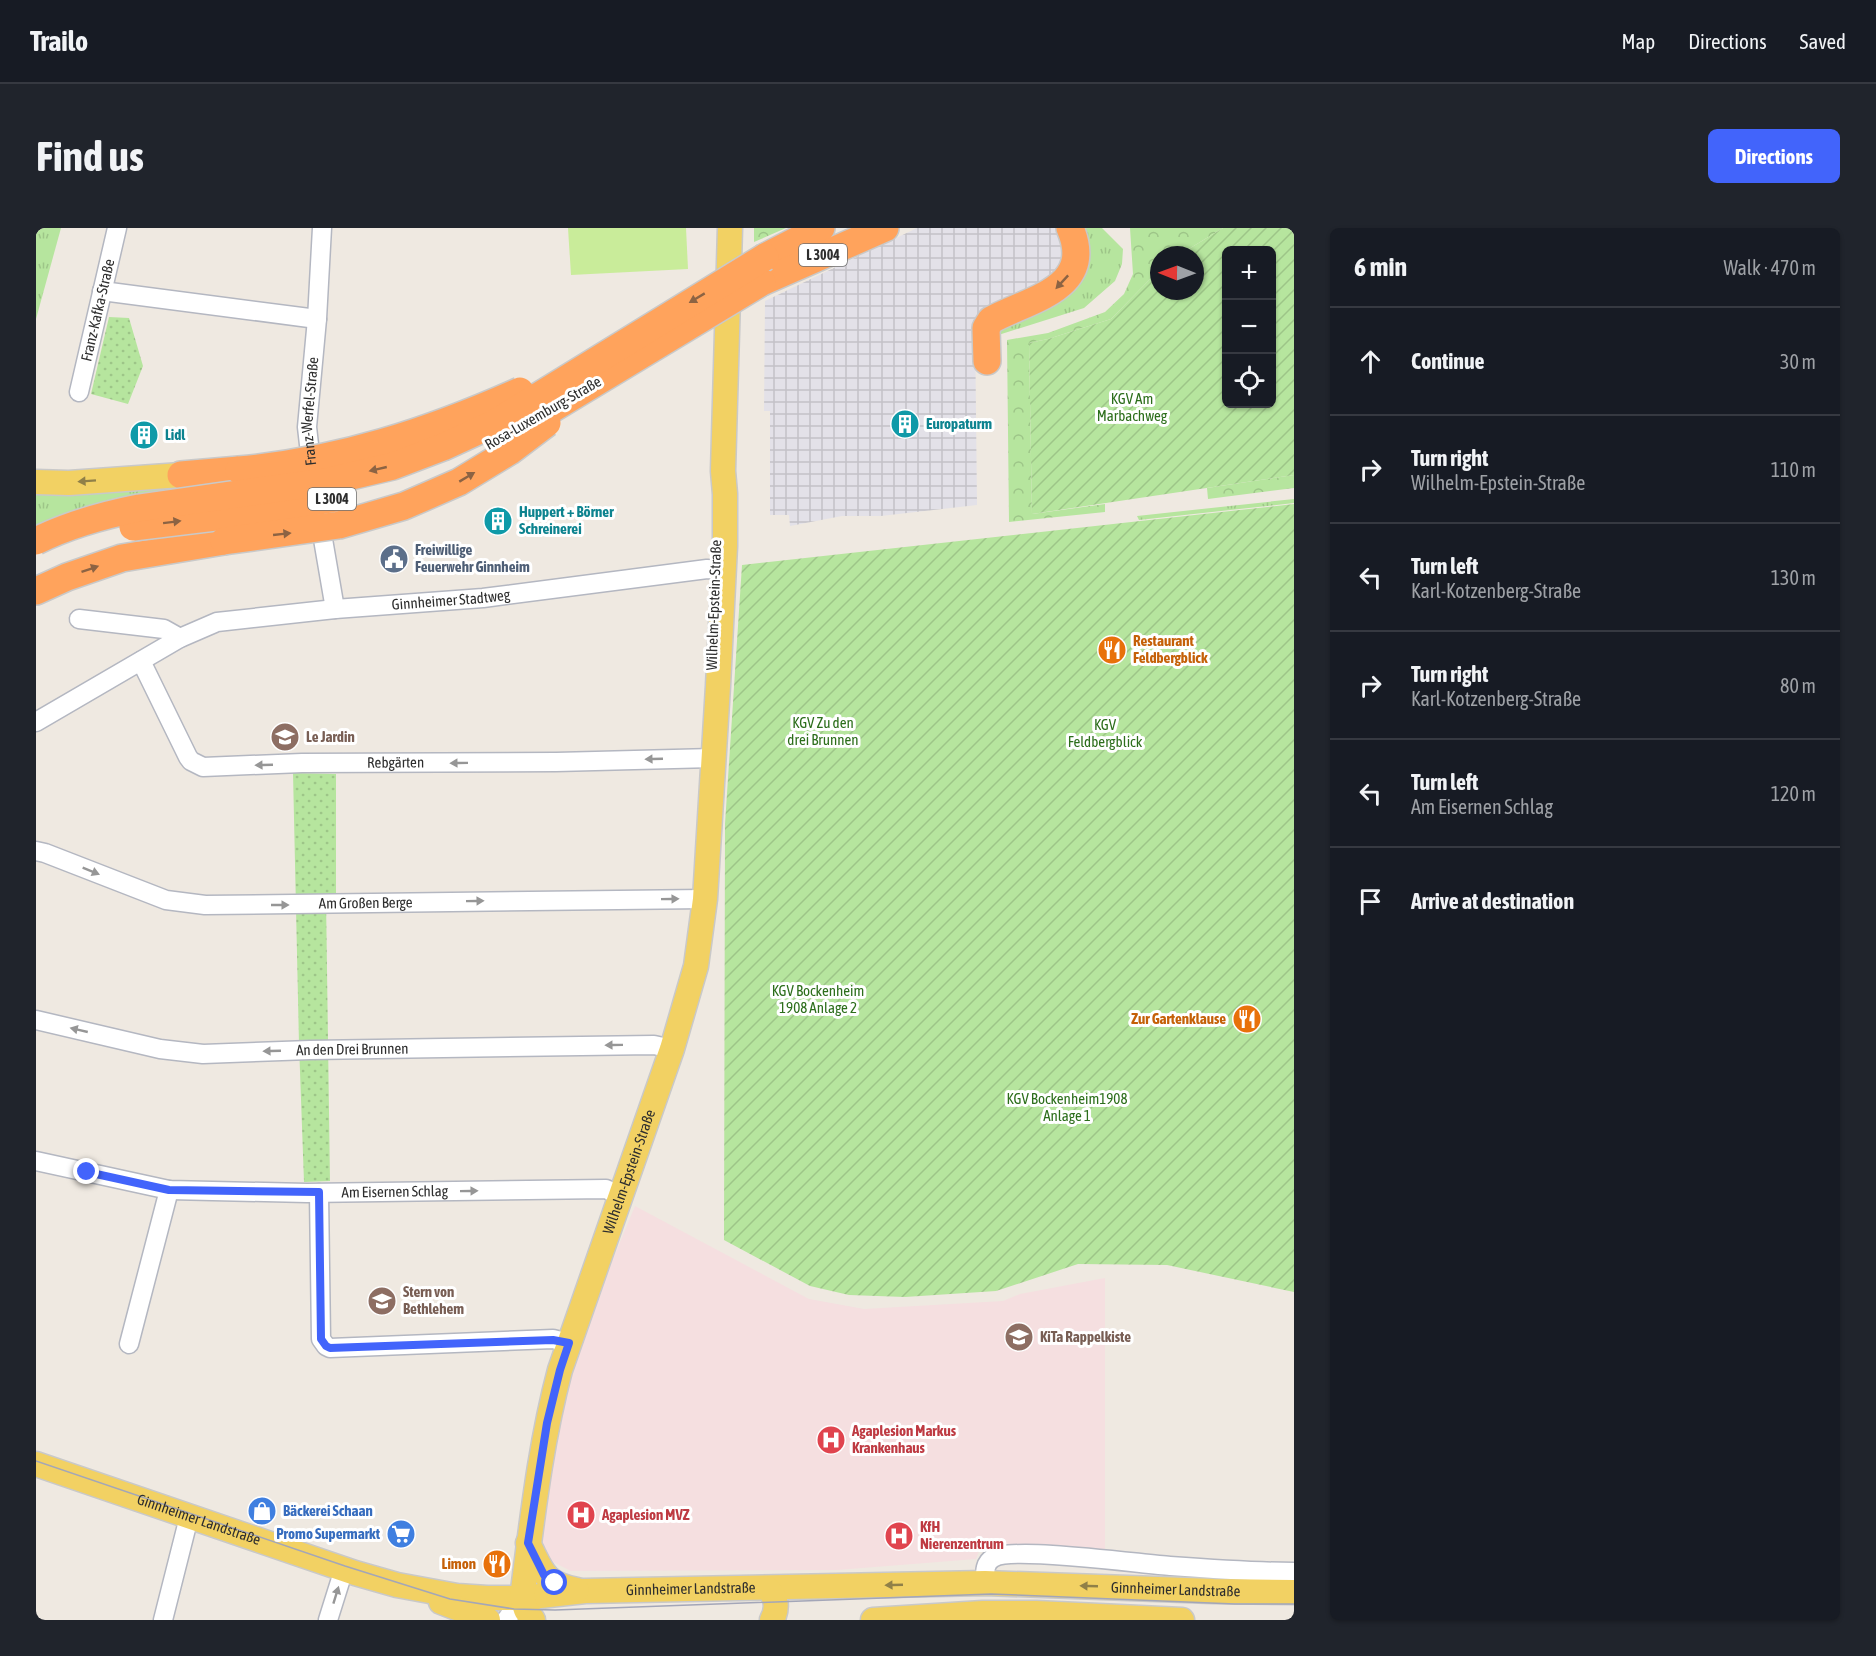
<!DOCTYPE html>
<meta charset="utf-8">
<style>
:root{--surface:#171b24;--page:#20242c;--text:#f1f3f6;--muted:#9ea1a6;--line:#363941;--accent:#4264fb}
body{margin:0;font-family:"Asap Condensed",sans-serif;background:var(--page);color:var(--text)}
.controls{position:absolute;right:18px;top:18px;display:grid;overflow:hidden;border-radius:9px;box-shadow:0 2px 4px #0004}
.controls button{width:54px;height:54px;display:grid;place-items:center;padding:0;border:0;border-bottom:2px solid var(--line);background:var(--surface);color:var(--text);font:30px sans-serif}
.compass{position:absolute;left:1114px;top:18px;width:54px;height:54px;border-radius:50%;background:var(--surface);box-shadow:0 2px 4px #0004;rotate:271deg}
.stop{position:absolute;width:18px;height:18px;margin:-14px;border:4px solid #4264fb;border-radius:50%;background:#fff}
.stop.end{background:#4264fb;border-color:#fff;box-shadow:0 2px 6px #0008}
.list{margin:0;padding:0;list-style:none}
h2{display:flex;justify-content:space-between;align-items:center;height:78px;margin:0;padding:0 24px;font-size:26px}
h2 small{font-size:20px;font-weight:400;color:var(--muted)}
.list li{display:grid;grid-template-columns:39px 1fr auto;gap:18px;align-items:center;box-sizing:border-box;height:108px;padding:0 24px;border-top:2px solid var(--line)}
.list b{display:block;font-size:22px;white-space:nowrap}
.list p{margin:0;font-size:20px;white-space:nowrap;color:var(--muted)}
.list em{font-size:20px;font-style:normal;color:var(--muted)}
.icon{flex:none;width:33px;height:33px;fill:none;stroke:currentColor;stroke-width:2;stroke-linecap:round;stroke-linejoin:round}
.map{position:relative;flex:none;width:1258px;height:1392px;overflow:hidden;border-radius:9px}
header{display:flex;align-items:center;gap:36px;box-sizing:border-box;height:84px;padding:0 30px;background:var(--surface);border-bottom:2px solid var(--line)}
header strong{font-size:28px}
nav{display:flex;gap:33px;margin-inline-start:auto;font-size:21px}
.intro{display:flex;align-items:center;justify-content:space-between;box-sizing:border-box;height:144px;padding:0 36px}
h1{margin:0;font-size:42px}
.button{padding:15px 27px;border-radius:9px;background:var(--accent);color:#fff;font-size:21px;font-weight:700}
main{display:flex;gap:36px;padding:0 36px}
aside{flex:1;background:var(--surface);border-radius:9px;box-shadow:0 2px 4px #0004}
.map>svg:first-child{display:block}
.industrial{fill:url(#industrial-grid)}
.medical{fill:#f5dfe0}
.grass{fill:url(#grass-tufts)}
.forest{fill:url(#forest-crowns)}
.park{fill:url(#park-dots)}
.garden{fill:url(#garden-furrows);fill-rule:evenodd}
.pitch{fill:#c9ec9a}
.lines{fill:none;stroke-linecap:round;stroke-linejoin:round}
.minor-casing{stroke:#b4b7c1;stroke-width:21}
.major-casing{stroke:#c9c9c9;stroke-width:27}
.highway-casing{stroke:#c9c9c9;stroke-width:30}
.minor{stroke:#fff;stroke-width:18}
.major{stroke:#f2d163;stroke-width:24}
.highway{stroke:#ffa35c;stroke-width:27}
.tram{stroke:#a3a6b8;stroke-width:1.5}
.highway-bridge-casing{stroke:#c9c9c9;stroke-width:30;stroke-linecap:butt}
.highway-bridge{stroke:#ffa35c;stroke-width:27}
.oneway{fill:#8c6343}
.oneway2{fill:#908048}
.oneway3{fill:#969696}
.route{stroke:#4264fb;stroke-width:8}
.labels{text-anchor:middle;stroke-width:6;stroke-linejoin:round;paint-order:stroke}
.shield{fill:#fff;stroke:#6d6d6d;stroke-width:1.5}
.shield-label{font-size:14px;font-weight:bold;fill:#2e2e2e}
.street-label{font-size:15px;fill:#2e2e2e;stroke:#fff}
.park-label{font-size:15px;fill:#2c6e1b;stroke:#fff}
.culture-label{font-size:15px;font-weight:bold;fill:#0d838f;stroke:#fff;text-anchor:start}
.service-label{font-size:15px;font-weight:bold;fill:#4e5e75;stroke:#fff;text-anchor:start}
.food-label{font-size:15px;font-weight:bold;fill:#c56008;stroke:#fff;text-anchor:end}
.education-label{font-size:15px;font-weight:bold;fill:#785e54;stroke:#fff;text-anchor:start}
.health-label{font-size:15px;font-weight:bold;fill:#be3a42;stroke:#fff;text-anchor:start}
.shop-label{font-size:15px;font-weight:bold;fill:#366cbe;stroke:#fff;text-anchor:start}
</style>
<header>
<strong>Trailo</strong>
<nav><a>Map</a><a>Directions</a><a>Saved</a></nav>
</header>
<div class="intro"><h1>Find us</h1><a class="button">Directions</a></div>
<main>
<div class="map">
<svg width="1258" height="1392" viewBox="0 0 1258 1392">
<defs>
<pattern id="industrial-grid" width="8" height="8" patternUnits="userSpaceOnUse" patternTransform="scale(1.5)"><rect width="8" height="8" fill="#e3e1e8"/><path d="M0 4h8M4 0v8" fill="none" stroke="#c3c1c7"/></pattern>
<pattern id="grass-tufts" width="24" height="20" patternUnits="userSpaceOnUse" patternTransform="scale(1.5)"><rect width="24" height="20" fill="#b6e59e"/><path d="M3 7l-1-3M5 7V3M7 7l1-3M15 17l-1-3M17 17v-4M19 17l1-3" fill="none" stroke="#9dc588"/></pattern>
<pattern id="forest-crowns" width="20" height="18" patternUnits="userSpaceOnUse" patternTransform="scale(1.5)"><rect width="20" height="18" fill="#b6e59e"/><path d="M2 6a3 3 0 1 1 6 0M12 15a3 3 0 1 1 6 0" fill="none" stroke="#9dc588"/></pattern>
<pattern id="park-dots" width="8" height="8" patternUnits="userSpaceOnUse" patternTransform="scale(1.5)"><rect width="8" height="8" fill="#b6e59e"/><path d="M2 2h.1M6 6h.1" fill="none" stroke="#9dc588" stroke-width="1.8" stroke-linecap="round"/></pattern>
<pattern id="garden-furrows" width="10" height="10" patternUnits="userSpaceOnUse" patternTransform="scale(1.5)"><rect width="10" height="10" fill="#b6e59e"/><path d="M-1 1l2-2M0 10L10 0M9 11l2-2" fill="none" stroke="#9dc588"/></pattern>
</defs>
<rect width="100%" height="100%" fill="#efe9e1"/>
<!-- industrial -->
<path class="industrial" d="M881 0H1030L1026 49 939 93 941 277 845 288H806L754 298 753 287H734V183H728L729 73Z"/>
<!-- medical -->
<path class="medical" d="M599 978 773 1071 828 1081 967 1073 984 1066 1069 1050V1326L944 1320 940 1331 801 1342 535 1343 507 1329 506 1288 534 1135Z"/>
<!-- grass -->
<g class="grass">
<path d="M0 0H25L0 91Z"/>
<path d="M1040 0H1066L1087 21 1086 36 1079 53 1048 80 956 109 958 102 1009 74Z"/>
<path d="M178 255 0 302V266H35Z"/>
<path d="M1258 271V275L1103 292 1101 288Z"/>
</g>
<!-- forest -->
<g class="forest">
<path d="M718 0H750L718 14Z"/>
<path d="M1094 0H1187L1143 27H1123V42L1075 91 1012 111 993 115 996 286 1069 276V284L973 294 971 112 1012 105 1069 84 1088 66 1097 46Z"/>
<path d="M1258 247V260L1172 271 1171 260Z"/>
</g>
<!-- park -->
<g class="park">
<path d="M73 89 93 90 107 138 92 176 55 166Z"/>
<path d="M257 545 300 546V670H290L294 953 268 954 263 816Z"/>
</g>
<!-- garden -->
<g class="garden">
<path d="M1258 0V247L996 286 993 115 1012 111 1075 91 1123 42V63H1159V27H1143L1187 0ZM1236 22V176H1190V22Z"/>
<path d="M1258 276V1064L1131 1037 1042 1036 960 1063 869 1069 813 1067 774 1058 688 1012 689 596 706 337Z"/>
</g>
<!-- pitch -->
<path class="pitch" d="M532 0H650L652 41 535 47Z"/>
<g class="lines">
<!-- minor casing -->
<g class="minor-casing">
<g id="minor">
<path d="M66 63 281 91"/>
<path id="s1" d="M43 164 81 0"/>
<path id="s2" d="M276 243 271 199 281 91 286 0"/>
<path d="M283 288 299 381"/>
<path d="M43 391 128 401 144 410"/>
<path id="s3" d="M105 433 152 529 155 533 167 539 266 535 520 534 677 530"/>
<path id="s4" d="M0 494 144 410 181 394 299 381 447 370 671 341 688 342"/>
<path id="s5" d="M0 623 9 625 130 672 169 677 669 671"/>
<path id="s6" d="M0 792 124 821 167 826 274 822 618 817 636 821"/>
<path id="s7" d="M0 933 133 962 271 965 570 961 584 968"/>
<path d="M283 965 285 1111 290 1118 294 1120 517 1111 533 1115"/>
<path d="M93 1116 133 962"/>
<path d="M949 1355C949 1345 948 1335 957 1330 975 1318 1105 1336 1134 1338 1175 1341 1217 1344 1258 1344"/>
<path d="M127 1392 153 1289"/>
<path d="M292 1392 308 1341"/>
<path d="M470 1392 486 1370"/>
</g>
</g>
<!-- major casing -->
<g class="major-casing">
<g id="major">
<path d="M0 254 33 255 145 247"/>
<path id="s8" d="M0 1236 319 1345 361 1357 421 1368 451 1370H486L549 1363 949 1355 1177 1363 1258 1364"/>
<path d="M492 1315C507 1344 507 1355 541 1362"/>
<path d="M731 1360C741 1368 742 1381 736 1392"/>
<path d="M405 1374 452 1392"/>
<path id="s9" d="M497 1392 490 1382 486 1370C496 1294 504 1217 524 1142L636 821 660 738 669 671 682 458 689 318V266L687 243 694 0"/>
<path d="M837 1392 947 1385H1000L1146 1392"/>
</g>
</g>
<!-- highway casing -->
<g class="highway-casing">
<g id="highway">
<path d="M729 29 785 0"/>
<path d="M726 54 849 0"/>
<path d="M951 133 950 100 955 92C993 71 1060 61 1034 0"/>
<path d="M145 247 203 242"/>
<path d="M0 363 31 349 86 330 188 313"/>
</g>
</g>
<!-- minor -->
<use href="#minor" class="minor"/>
<!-- major -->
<use href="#major" class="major"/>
<!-- highway -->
<use href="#highway" class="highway"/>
<!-- tram -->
<path class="tram" d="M0 1233 309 1338 414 1371 478 1381 519 1382 955 1366 1199 1376H1258"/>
<!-- highway-bridge casing -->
<g class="highway-bridge-casing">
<g id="highway-bridge">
<path d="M486 199 726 54"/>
<path d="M203 242C303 233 392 204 484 163"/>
<path d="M97 299 230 283 305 269"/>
<path d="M0 313C32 297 68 287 103 280L294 253 357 238 407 219 457 196 729 29"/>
<path d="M188 313 303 297 368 278 423 254 474 223 511 195"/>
</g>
</g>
<!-- highway-bridge -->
<use href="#highway-bridge" class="highway-bridge"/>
</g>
<!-- one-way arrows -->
<defs><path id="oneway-solid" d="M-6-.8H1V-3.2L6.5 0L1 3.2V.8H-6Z" transform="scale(1.5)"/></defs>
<g class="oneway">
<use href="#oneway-solid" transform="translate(1026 54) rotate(133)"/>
<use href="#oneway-solid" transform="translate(661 70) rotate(149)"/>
<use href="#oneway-solid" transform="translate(342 241) rotate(167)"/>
<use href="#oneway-solid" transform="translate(431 249) rotate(-31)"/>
<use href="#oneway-solid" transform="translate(136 294) rotate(-7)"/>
<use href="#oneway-solid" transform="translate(246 306) rotate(-6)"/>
<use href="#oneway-solid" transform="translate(54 341) rotate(-19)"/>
</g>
<g class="oneway2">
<use href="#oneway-solid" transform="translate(51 253) rotate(176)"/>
<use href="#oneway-solid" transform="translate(858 1357) rotate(178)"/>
<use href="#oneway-solid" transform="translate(1053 1358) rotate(-178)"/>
</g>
<g class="oneway3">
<use href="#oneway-solid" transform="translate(618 531) rotate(178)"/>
<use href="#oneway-solid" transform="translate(423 535) rotate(179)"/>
<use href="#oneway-solid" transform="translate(228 537) rotate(178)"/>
<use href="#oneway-solid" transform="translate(55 643) rotate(22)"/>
<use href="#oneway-solid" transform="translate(634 671) rotate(-1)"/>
<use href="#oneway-solid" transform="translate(439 673) rotate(-1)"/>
<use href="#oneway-solid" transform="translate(244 677)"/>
<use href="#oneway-solid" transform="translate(43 802) rotate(-167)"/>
<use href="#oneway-solid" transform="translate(578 817) rotate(179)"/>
<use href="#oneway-solid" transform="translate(236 823) rotate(178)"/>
<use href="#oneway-solid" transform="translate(433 963) rotate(-1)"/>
<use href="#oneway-solid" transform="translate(300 1367) rotate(-73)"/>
</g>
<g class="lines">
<!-- route -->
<path class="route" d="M51 944 133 962 283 964 285 1111 290 1118 294 1120 517 1112 533 1115 524 1142 511 1195 492 1315 508 1347 519 1355"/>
</g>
<!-- icons -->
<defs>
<g id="building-disc" transform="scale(1.5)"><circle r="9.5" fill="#0f9aa8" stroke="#fff"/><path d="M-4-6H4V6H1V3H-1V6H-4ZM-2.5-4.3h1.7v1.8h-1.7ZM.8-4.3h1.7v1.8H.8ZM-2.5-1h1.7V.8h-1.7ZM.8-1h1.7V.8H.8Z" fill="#fff"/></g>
<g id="civic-disc" transform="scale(1.5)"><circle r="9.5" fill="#5c6f8a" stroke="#fff"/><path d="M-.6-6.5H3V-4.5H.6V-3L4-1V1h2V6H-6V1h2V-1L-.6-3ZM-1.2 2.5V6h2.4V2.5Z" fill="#fff"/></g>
<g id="restaurant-disc" transform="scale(1.5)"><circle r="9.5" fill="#e8710a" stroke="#fff"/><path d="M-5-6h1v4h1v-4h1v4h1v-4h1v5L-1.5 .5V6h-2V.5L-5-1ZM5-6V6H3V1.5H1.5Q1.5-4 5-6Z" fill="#fff"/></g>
<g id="school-disc" transform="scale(1.5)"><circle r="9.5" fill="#8d6e63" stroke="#fff"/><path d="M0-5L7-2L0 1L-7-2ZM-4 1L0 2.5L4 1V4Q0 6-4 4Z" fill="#fff"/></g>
<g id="hospital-disc" transform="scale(1.5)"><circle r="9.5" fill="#e0444e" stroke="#fff"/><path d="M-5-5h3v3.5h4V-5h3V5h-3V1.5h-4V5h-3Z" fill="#fff"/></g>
<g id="shop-disc" transform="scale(1.5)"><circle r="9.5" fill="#3f7fe0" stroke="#fff"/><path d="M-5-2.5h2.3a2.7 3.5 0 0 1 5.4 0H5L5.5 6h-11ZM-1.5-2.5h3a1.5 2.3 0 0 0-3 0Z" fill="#fff"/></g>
<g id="supermarket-disc" transform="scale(1.5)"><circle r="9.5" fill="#3f7fe0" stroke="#fff"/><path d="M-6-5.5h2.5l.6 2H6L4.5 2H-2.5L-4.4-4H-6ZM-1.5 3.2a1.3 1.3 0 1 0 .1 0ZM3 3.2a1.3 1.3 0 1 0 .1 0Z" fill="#fff"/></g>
</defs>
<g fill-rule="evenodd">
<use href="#building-disc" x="869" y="196"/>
<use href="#building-disc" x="108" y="207"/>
<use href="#building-disc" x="462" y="293"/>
<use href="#civic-disc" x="358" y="331"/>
<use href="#restaurant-disc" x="1076" y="422"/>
<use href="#school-disc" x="249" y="509"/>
<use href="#restaurant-disc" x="1211" y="791"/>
<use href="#school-disc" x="346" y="1073"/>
<use href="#school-disc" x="983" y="1109"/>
<use href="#hospital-disc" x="795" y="1212"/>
<use href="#shop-disc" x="226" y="1283"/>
<use href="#hospital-disc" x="545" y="1287"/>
<use href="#supermarket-disc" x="365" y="1306"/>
<use href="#hospital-disc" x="863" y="1308"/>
<use href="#restaurant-disc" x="461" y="1336"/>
</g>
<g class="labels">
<!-- shield labels -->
<g class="shield">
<rect x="763" y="16" width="48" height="22" rx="4.5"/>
<rect x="272" y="260" width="48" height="22" rx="4.5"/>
</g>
<g class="shield-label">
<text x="787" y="32">L 3004</text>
<text x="296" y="276">L 3004</text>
</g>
<!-- street labels -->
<g class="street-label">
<text dy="5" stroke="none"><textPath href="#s1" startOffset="84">Franz-Kafka-Straße</textPath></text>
<text dy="5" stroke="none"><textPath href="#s2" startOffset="60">Franz-Werfel-Straße</textPath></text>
<text transform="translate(507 185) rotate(-30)" y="5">Rosa-Luxemburg-Straße</text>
<text dy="5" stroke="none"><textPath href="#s4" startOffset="442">Ginnheimer Stadtweg</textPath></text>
<text transform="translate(678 377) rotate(-88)" y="5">Wilhelm-Epstein-Straße</text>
<text dy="5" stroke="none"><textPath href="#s3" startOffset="318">Rebgärten</textPath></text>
<text dy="5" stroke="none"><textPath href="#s5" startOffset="339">Am Großen Berge</textPath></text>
<text dy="5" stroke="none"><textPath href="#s6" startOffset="320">An den Drei Brunnen</textPath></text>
<text dy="5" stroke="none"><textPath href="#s9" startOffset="466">Wilhelm-Epstein-Straße</textPath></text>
<text dy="5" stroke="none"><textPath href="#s7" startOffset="362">Am Eisernen Schlag</textPath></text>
<text dy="5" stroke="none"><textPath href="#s8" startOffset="172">Ginnheimer Landstraße</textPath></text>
<text dy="5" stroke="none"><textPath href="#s8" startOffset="676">Ginnheimer Landstraße</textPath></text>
<text dy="5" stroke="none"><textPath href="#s8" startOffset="1161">Ginnheimer Landstraße</textPath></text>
</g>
<!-- park labels -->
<g class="park-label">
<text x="1096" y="176">KGV Am<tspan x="1096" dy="17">Marbachweg</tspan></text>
<text x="787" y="500">KGV Zu den<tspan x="787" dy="17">drei Brunnen</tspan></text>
<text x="1069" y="502">KGV<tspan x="1069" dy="17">Feldbergblick</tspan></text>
<text x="782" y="768">KGV Bockenheim<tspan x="782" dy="17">1908 Anlage 2</tspan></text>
<text x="1031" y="876">KGV Bockenheim1908<tspan x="1031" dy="17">Anlage 1</tspan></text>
</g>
<!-- culture labels -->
<g class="culture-label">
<text x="890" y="201">Europaturm</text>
<text x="129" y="212">Lidl</text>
<text x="483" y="289">Huppert + Börner<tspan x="483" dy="17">Schreinerei</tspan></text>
</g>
<!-- service labels -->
<g class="service-label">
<text x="379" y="327">Freiwillige<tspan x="379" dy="17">Feuerwehr Ginnheim</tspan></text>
</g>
<!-- food labels -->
<g class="food-label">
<text x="1097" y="418" text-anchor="start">Restaurant<tspan x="1097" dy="17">Feldbergblick</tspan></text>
<text x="1190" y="796">Zur Gartenklause</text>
<text x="440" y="1341">Limon</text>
</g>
<!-- education labels -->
<g class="education-label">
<text x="270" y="514">Le Jardin</text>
<text x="367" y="1069">Stern von<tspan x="367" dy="17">Bethlehem</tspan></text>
<text x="1004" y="1114">KiTa Rappelkiste</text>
</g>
<!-- health labels -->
<g class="health-label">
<text x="816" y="1208">Agaplesion Markus<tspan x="816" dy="17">Krankenhaus</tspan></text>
<text x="566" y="1292">Agaplesion MVZ</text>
<text x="884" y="1304">KfH<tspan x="884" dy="17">Nierenzentrum</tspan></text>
</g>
<!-- shop labels -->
<g class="shop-label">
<text x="247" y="1288">Bäckerei Schaan</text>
<text x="344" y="1311" text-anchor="end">Promo Supermarkt</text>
</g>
</g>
</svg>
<div class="controls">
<button>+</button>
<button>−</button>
<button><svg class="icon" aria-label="locate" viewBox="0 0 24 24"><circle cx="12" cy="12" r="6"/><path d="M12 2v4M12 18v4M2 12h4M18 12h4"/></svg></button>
</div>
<svg class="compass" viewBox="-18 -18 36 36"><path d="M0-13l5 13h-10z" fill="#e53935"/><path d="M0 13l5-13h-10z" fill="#9ea1a6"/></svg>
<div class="stop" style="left:519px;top:1355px"></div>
<div class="stop end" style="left:51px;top:944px"></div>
</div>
<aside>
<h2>6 min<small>Walk · 470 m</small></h2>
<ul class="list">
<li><svg class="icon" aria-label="ahead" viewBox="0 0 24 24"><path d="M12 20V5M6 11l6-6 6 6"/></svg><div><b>Continue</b></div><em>30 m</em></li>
<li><svg class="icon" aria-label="right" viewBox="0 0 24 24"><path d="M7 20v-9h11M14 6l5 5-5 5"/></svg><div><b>Turn right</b><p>Wilhelm-Epstein-Straße</p></div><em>110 m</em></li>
<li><svg class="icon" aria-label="left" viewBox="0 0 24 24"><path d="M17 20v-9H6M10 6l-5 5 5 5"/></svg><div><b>Turn left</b><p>Karl-Kotzenberg-Straße</p></div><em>130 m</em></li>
<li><svg class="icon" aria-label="right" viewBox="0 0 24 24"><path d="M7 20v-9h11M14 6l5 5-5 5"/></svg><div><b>Turn right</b><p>Karl-Kotzenberg-Straße</p></div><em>80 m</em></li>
<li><svg class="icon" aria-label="left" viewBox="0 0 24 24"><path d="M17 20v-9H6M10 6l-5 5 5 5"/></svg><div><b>Turn left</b><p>Am Eisernen Schlag</p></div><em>120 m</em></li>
<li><svg class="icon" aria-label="arrive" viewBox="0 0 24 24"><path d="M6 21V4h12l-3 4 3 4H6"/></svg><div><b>Arrive at destination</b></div></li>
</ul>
</aside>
</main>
